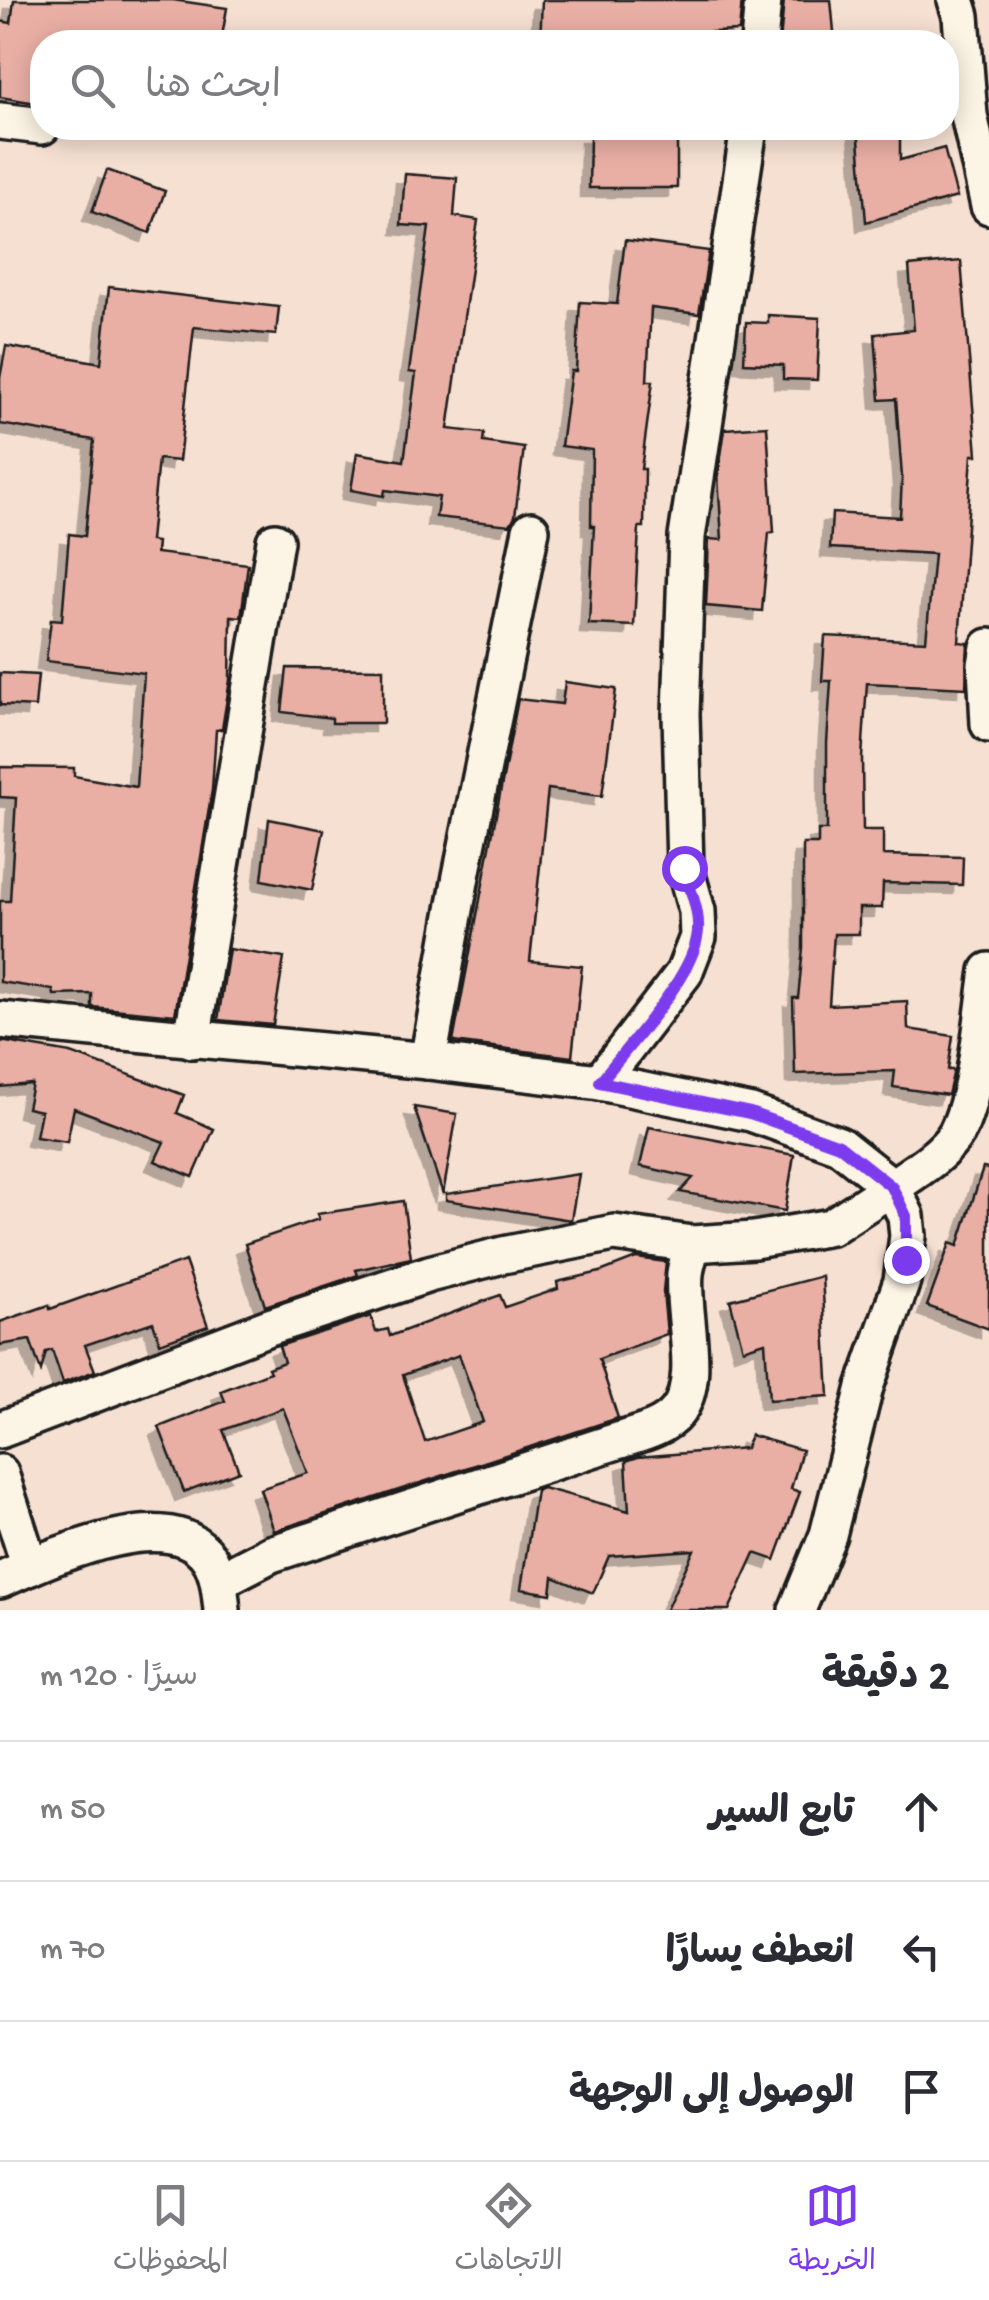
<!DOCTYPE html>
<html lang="ar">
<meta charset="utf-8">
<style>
:root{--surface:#fff;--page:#f7f7f7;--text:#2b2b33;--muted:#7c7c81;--line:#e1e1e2;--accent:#7c3aed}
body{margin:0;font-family:"Gochi Hand","Playpen Sans Arabic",sans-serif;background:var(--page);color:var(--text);direction:rtl}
.stop{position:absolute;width:30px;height:30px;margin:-22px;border:8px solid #7c3aed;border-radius:50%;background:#fff}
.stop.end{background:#7c3aed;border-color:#fff;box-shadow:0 2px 10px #0008}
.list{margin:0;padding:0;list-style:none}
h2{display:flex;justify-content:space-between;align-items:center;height:130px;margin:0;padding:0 40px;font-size:42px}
h2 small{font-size:32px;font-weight:400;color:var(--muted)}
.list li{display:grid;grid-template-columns:65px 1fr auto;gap:30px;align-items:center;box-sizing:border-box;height:140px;padding:0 40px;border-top:2px solid var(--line)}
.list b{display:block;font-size:38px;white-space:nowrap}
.list em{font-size:32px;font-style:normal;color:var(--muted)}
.icon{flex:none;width:55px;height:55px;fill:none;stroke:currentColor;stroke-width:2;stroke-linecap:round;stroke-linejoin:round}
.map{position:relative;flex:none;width:989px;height:1610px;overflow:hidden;direction:ltr}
.search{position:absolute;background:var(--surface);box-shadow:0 5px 25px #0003;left:30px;right:30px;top:30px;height:110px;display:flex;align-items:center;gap:25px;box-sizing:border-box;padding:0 35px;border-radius:40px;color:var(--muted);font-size:38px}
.sheet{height:550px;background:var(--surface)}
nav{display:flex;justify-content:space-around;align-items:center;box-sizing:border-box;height:140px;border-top:2px solid var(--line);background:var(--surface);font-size:28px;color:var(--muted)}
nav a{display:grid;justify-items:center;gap:5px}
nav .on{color:var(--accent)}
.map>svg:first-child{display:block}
.building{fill:#e9afa5;stroke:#1c1c1c;stroke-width:2.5;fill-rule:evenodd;filter:url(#shadow)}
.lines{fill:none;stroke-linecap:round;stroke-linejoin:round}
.minor-casing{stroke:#1c1c1c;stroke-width:42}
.minor{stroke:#fcf5e5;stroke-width:35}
.route{stroke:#7c3aed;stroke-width:12}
</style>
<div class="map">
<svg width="989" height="1610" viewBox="0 0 989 1610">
<defs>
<filter id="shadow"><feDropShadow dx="-9" dy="9" stdDeviation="0" flood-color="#0004"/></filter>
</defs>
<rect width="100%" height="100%" fill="#f6e0d2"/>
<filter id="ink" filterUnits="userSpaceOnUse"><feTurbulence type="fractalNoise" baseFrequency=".01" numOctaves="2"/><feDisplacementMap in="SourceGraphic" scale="20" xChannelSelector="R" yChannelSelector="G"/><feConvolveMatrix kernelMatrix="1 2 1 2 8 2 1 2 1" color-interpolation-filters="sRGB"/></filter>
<g filter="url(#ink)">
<!-- building -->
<g class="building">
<path d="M14 0H173L227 8 221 42H42V104L0 97V21L11 23Z"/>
<path d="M542 0H742L739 31 590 37V42H540Z"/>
<path d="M784 0H831L835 42H780Z"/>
<path d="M858 128H900V160L944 148 957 197 866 222Z"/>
<path d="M590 134H677V188H589Z"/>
<path d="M107 170 165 191 150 233 92 212Z"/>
<path d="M405 174 457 178 454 216 478 220 448 429 484 433 483 442 524 448 515 516 510 525 436 517 439 497 385 490 384 496 351 490 357 453 404 461 416 373 409 372 429 227 401 225Z"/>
<path d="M625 240 709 251 699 314 651 308 647 381H653L641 469H645L644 527H639L634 626 589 624 594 526H591L592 450 561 446 571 371H576L580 302 617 304Z"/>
<path d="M961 261 977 455H972L959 642 968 643 966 688 867 683 862 758 863 830H883V855L963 857 962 885 883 883 882 908H859V934H834L829 1005 907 1001 908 1029 953 1036 948 1070H954L948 1095 893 1087 895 1071 795 1074 793 998H798L803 948V844H818V830H827V743L831 681H822L825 636 926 641 934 554 830 548 832 513 900 517 902 477 896 399 880 400 875 334 914 330 909 266Z"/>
<path d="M109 287 279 307 276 335 194 327 179 461 158 459 150 541 157 542 156 553 248 564 241 617 231 616 230 680 222 729 216 730 212 790 175 1015 92 1007V994L54 995 53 990 0 982V901H10L16 798 0 797V767L74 768V776L136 787 144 673 46 661 51 619 62 620 69 534 85 536 94 440 0 424V378L6 346 101 363Z"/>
<path d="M768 315 820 318 817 380 783 379V365L744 363 746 322 768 323Z"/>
<path d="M767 426 774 532 769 533 762 611 706 606 709 539 722 540 718 476 725 429Z"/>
<path d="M287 668 383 669V723H332V718L282 712Z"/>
<path d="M0 673 38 675 35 707 0 705Z"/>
<path d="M565 682 616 689 602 796 548 789 530 961 582 966 572 1057 453 1042 518 699 562 704Z"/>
<path d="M269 819 324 830 312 890 262 880Z"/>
<path d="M229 949 284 958 273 1025 218 1020Z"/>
<path d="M0 1041 71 1053 184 1095 177 1113 214 1129 193 1177 155 1161 164 1142 74 1108 67 1142 36 1137 41 1111 27 1108 32 1084 0 1087Z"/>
<path d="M414 1107 457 1114 443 1194Z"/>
<path d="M649 1127 794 1155 785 1211 680 1192 693 1178 640 1166Z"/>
<path d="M983 1168 989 1169V1329L927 1306 950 1243 958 1246Z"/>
<path d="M579 1174 571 1220 446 1200V1194Z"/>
<path d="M403 1201 411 1258 356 1270 358 1275 265 1306 245 1244 319 1219 317 1214Z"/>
<path d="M636 1258 666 1262 663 1291 667 1334 599 1359 618 1418 274 1531 260 1489 308 1473 283 1408 223 1430 239 1471 184 1492 159 1427 225 1401 221 1391 270 1372 268 1368 284 1362 279 1346 371 1316 376 1332 388 1329 390 1336 500 1295 505 1307 558 1289 557 1282 600 1272ZM459 1355 483 1422 425 1442 403 1375Z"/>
<path d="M185 1261 208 1326 160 1343 153 1322 85 1345 95 1371 63 1383 52 1350 46 1352 41 1371 30 1340 0 1345V1322L49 1305 50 1309Z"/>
<path d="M822 1276 829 1396 769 1400 765 1342 743 1349 730 1300Z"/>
<path d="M750 1435 802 1450 791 1489 800 1492 775 1560 755 1553 729 1610H666L694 1550 609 1556 593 1593 553 1577 551 1594 521 1589 536 1490 543 1488 629 1511 626 1461 638 1457 746 1448Z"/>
</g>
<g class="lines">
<!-- minor casing -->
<g class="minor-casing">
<g id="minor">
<path d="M956 0 961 16 969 115 989 206"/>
<path d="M759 42 763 0"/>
<path d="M0 121 42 126"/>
<path d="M989 647 986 665 989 724"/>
<path d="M0 1020 428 1061 600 1082 751 1113 839 1145 892 1187C913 1173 944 1155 957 1132 977 1093 982 1016 989 971"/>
<path d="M192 1040 275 541"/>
<path d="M428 1061 461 876 531 530"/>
<path d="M600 1082 684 973 698 937 697 911 685 868 681 714 687 537 749 128"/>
<path d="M692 1244 754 1240 831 1227 892 1187 906 1216 908 1236 902 1281 865 1387 828 1535 797 1610"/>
<path d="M0 1430 269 1327 429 1274 503 1255 614 1233 692 1244C690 1254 686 1264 685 1274 681 1313 703 1380 677 1412 663 1430 634 1435 614 1442L271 1554 219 1581"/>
<path d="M0 1473 30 1567"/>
<path d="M0 1580C48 1559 170 1501 209 1558 219 1574 220 1592 222 1610"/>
</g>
</g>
<!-- minor -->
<use href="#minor" class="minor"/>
</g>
</g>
<g class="lines" filter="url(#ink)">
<!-- route -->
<path class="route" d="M684 868C690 890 702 916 697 938 689 981 628 1046 600 1082L750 1113 839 1145 892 1187 906 1216V1260"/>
</g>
</svg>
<div class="stop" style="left:684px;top:868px"></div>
<div class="stop end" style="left:906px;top:1260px"></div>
<div class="search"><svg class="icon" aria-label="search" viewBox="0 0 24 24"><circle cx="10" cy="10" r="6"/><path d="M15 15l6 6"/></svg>ابحث هنا</div>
</div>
<section class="sheet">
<h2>2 دقيقة<small>سيرًا · 120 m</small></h2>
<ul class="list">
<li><svg class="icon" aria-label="ahead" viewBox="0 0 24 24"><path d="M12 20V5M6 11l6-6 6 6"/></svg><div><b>تابع السير</b></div><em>50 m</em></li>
<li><svg class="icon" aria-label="left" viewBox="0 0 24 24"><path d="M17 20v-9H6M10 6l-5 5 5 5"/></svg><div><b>انعطف يسارًا</b></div><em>70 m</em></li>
<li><svg class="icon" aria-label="arrive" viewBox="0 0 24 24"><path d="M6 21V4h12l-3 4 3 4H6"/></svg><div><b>الوصول إلى الوجهة</b></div></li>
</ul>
</section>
<nav>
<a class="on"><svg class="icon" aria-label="map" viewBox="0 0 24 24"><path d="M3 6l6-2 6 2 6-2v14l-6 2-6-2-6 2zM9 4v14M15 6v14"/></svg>الخريطة</a>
<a><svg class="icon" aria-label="directions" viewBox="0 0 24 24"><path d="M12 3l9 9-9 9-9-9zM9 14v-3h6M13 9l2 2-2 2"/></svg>الاتجاهات</a>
<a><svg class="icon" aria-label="saved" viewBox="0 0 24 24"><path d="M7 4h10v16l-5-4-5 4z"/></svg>المحفوظات</a>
</nav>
